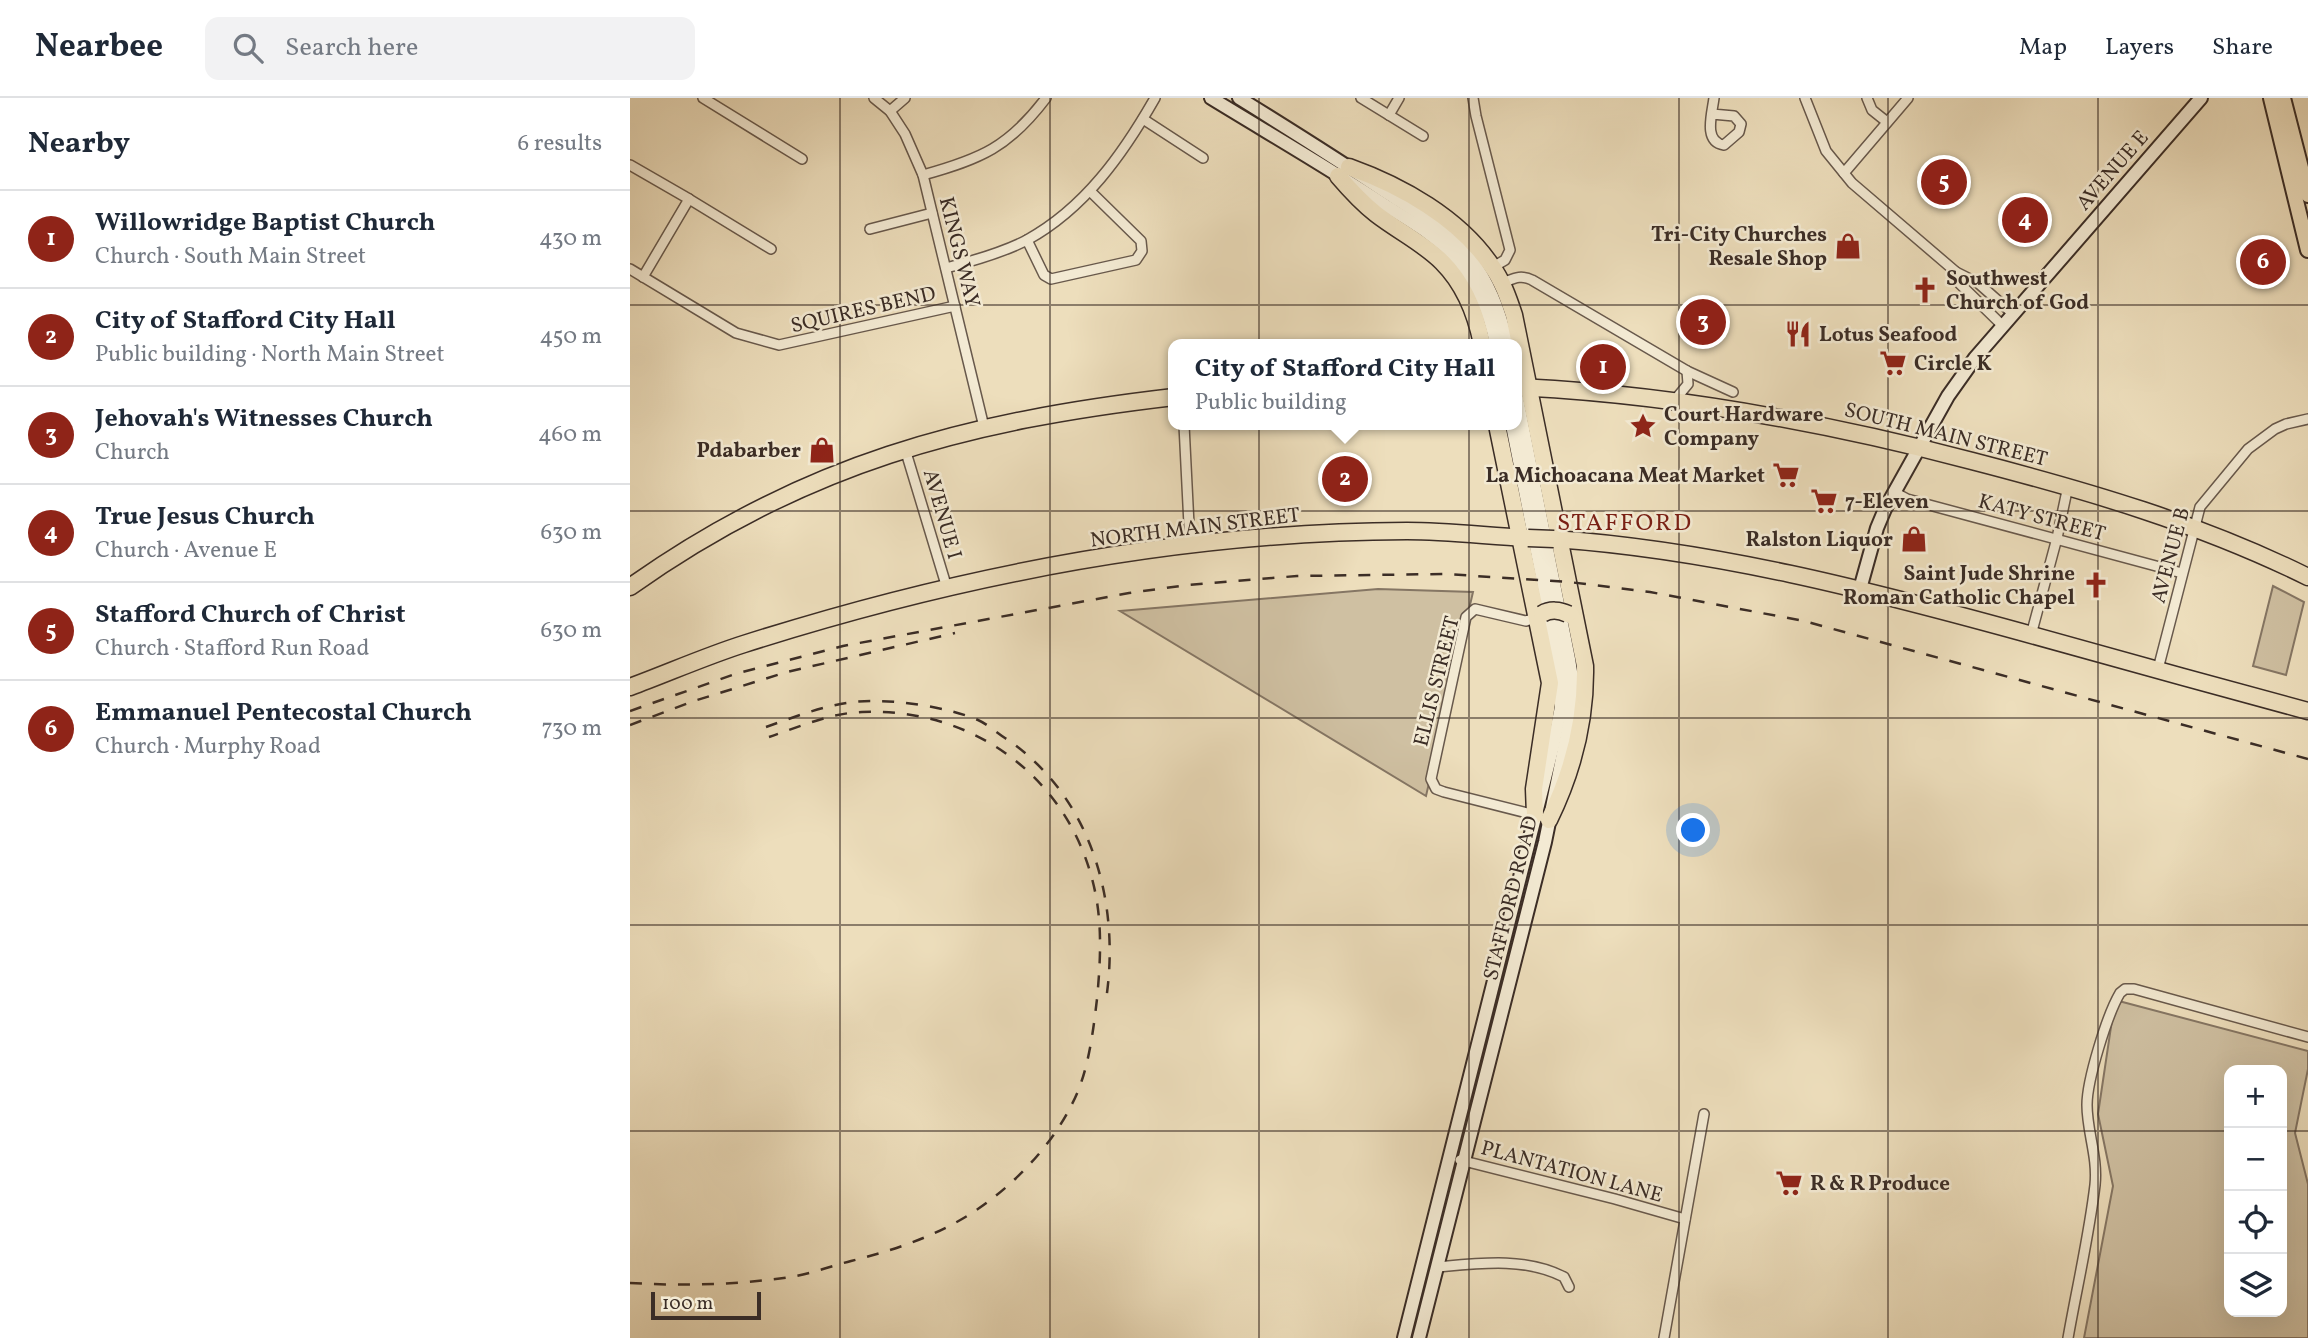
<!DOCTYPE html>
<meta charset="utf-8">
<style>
:root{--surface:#fff;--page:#f2f2f3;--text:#1f2937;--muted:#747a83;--line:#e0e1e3;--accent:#8f2418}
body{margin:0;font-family:Vollkorn,serif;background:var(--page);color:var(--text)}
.controls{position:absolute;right:21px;bottom:21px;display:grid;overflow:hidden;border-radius:14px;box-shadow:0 7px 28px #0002}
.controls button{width:63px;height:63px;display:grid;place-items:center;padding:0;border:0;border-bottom:2px solid var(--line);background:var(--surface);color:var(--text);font:35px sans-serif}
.scale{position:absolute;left:21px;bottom:18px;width:110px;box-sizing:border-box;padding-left:7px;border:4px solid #3b2d26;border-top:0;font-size:19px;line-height:24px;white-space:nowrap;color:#3b2d26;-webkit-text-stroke:5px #f3ead3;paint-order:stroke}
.you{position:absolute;left:1064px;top:733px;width:24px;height:24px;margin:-18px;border:5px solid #fff;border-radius:50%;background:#1a73e8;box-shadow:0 0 0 10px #1a73e833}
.badge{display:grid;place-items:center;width:46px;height:46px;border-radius:50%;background:var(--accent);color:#fff;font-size:23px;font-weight:700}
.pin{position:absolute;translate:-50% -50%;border:4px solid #fff;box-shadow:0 2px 7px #0006}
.popup{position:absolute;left:538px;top:241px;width:354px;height:91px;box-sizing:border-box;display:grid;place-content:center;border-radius:14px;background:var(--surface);filter:drop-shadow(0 2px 5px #0005);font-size:23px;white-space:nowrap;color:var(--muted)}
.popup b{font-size:26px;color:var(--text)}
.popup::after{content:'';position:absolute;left:50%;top:100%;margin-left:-14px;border:14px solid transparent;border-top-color:var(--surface)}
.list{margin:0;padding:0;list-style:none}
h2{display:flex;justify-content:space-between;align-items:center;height:91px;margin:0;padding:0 28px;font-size:30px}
h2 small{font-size:23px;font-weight:400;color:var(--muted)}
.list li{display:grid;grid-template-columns:46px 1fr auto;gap:21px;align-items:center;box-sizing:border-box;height:98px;padding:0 28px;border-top:2px solid var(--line)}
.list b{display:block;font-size:26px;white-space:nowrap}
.list p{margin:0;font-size:23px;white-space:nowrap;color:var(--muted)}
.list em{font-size:23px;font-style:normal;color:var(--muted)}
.icon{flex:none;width:38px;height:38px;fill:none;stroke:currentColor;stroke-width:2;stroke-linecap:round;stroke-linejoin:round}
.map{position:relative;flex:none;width:1678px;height:1240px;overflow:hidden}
header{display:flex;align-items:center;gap:42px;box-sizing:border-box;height:98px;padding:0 35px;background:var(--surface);border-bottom:2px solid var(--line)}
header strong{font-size:33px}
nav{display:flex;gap:38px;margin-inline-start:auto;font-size:24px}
.search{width:490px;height:63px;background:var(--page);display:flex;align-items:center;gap:18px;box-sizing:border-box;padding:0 24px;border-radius:14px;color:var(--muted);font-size:26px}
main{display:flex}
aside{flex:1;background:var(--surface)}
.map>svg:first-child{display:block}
.green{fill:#cfc0a2;stroke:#857664;stroke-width:2;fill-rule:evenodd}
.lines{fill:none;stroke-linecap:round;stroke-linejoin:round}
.street-casing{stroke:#68594c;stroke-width:12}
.secondary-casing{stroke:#3b2d26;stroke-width:16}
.primary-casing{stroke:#3b2d26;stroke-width:18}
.highway-casing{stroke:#3b2d26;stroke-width:19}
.street{stroke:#f3ead3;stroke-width:9}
.secondary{stroke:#f3ead3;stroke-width:12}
.primary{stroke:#eddebc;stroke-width:14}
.highway{stroke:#eddebc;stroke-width:16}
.rail{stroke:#3b2d26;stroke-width:2.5;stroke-dasharray:12 12;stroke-linecap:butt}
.highway-bridge-casing{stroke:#3b2d26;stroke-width:19;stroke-linecap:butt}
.highway-bridge{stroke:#eddebc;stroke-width:16}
.grid{fill:none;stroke:#3b2d26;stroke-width:2;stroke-opacity:0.55}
.labels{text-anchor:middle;stroke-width:5;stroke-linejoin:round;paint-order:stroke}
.street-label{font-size:21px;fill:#3b2d26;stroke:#f3ead3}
.poi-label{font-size:21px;font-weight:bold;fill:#3b2d26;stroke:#f3ead3;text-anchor:start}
.quarter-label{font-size:24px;letter-spacing:2px;fill:#7a1f14;stroke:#f3ead3}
</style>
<header>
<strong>Nearbee</strong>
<div class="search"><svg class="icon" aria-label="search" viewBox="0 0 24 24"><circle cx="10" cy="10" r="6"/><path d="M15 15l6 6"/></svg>Search here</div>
<nav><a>Map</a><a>Layers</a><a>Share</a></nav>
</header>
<main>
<aside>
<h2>Nearby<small>6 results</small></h2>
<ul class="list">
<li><span class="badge">1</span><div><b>Willowridge Baptist Church</b><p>Church · South Main Street</p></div><em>430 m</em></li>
<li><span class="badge">2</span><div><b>City of Stafford City Hall</b><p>Public building · North Main Street</p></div><em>450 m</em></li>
<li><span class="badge">3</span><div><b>Jehovah's Witnesses Church</b><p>Church</p></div><em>460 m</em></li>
<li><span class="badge">4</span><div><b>True Jesus Church</b><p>Church · Avenue E</p></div><em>630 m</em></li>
<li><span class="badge">5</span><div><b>Stafford Church of Christ</b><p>Church · Stafford Run Road</p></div><em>630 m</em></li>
<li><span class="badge">6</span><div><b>Emmanuel Pentecostal Church</b><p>Church · Murphy Road</p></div><em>730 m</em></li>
</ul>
</aside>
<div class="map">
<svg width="1678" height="1240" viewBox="0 0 1678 1240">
<rect width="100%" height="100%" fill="#eddebc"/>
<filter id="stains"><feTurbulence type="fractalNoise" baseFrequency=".00286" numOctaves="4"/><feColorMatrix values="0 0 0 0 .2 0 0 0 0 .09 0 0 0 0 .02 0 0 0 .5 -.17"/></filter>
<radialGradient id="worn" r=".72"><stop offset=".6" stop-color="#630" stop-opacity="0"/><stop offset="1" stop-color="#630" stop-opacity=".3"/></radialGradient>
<!-- green -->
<g class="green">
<path d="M1643 488 1674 504 1656 577 1623 568Z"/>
<path d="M748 491 843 494 796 698 490 513Z"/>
<path d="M1485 902 1678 953V971L1665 1035 1678 1086V1240H1454L1483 1088 1468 1016ZM1599 972H1652V1214H1599Z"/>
</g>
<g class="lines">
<!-- street casing -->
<g class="street-casing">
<g id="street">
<path d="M73 0 172 61"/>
<path d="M244 0 260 13 275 36 293 77 354 329"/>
<path d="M731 0 793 38"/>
<path d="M843 0 846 18 880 152 875 162 863 169"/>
<path d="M1175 0 1196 53 1222 85 1326 174 1348 185 1382 215"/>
<path d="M1237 0 1242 12 1257 24"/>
<path d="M260 13 275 0"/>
<path d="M1082 16 1104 18 1111 26 1109 34 1094 47C1073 44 1082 16 1084 0"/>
<path d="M759 17 769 0"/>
<path d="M513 21 573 60"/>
<path d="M0 67 59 101 141 151"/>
<path d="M1214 75 1278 0"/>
<path d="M293 77C351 61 379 49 416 0"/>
<path d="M240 131 302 115"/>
<path d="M397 142 414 177 421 181 506 162 512 153 511 143 460 93"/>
<path d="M316 170C343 163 372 155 397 142 455 110 493 56 525 0"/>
<path d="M0 171 106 235 149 247 325 208"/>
<path d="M1326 174 1330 186 1372 227"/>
<path d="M13 179 59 101"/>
<path d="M872 185C883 181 890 176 902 182L1057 273 1103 294"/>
<path d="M1044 303 1058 286 1057 273"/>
<path d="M554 327 560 447"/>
<path d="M275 351 317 490"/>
<path d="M1264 394 1277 401 1552 475"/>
<path d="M905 520 896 523 845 511 836 519 801 681 806 691 814 694 905 717"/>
<path d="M1401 537 1427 440 1438 388"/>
<path d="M1528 571 1570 409 1618 351 1645 331 1656 326 1678 321"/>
<path d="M830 1062 985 1101 1055 1121"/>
<path d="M807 1169C850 1165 895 1159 934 1179L939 1189"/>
<path d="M1034 1240 1074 1016"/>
<path d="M1438 1240C1447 1189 1459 1138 1465 1087 1468 1059 1457 1034 1457 1007 1457 982 1477 917 1490 895L1495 891H1504L1678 939"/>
</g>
</g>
<!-- secondary casing -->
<g class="secondary-casing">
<g id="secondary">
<path d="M581 0C638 35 697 69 753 106 780 123 810 139 829 164 849 188 860 216 866 246"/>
<path d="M609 0C659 31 710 63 759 96 785 113 814 130 835 154 858 181 870 213 877 246"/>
<path d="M1230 491 1247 430 1255 411 1318 298 1345 260 1571 0"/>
<path d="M774 1240 923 648 931 609 930 571 882 327"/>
<path d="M789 1240 915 744 940 621 942 580 939 561 886 295"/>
</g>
</g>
<!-- primary casing -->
<g class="primary-casing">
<g id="primary">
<path d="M1641 0 1678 152"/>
<path d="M1653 0 1678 97"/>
</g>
</g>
<!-- highway casing -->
<g class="highway-casing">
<g id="highway">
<path d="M719 69C772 88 829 120 861 167 872 182 878 199 884 217L955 568C956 622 943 673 919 722"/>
<path d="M708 78C720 92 732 105 746 116 768 133 793 145 812 164 835 187 846 216 852 246"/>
<path d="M886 289C1041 296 1193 324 1342 363 1458 393 1571 426 1678 479"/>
<path d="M867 327 920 585 904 691 905 717"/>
<path d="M924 441C1084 452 1238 492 1391 534 1487 561 1582 587 1678 613"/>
<path d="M0 489C173 366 336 323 544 299"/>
<path d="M0 589C38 575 76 558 114 546 327 478 552 434 777 433 817 433 858 438 898 440"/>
</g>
</g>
<!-- street -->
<use href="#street" class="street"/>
<!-- secondary -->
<use href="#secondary" class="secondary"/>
<!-- primary -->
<use href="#primary" class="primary"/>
<!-- highway -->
<use href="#highway" class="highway"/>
<!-- rail -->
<g class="rail">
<path d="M0 613 105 576 213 548 499 495 558 487 667 478 815 476 939 484 1020 494 1174 523 1678 661"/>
<path d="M0 627 64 603 157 574 325 535"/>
<path d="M136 629C170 617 207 602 244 603 274 603 320 610 348 622 357 626 366 634 375 640 461 697 491 804 476 902"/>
<path d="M0 1185C53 1188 107 1187 160 1179 180 1176 201 1168 221 1163 264 1152 304 1139 342 1115 382 1089 421 1049 442 1006 458 976 463 935 467 901 470 869 472 836 467 804 448 687 349 609 232 614 200 615 169 629 139 639"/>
</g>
<!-- highway-bridge casing -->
<g class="highway-bridge-casing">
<g id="highway-bridge">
<path d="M898 440 924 441"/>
<path d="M912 516C920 511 930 512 938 516"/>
</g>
</g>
<!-- highway-bridge -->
<use href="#highway-bridge" class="highway-bridge"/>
</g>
<!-- grid -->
<path class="grid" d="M210 0V1240M420 0V1240M629 0V1240M839 0V1240M1049 0V1240M1258 0V1240M1468 0V1240M0 207H1678M0 413H1678M0 620H1678M0 827H1678M0 1033H1599M1652 1033H1678"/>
<!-- icons -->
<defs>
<g id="shop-bare" transform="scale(2.1)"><path d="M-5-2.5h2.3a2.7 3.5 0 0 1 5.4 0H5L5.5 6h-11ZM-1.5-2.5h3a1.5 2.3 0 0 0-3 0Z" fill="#8f2418" stroke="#f3ead3" stroke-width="2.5" paint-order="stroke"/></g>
<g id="church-bare" transform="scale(2.1)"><path d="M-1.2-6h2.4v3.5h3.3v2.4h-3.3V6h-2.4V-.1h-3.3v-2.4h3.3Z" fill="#8f2418" stroke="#f3ead3" stroke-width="2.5" paint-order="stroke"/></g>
<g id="restaurant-bare" transform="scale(2.1)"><path d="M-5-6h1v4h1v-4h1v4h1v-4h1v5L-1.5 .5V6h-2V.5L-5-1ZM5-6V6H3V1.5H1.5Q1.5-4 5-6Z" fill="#8f2418" stroke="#f3ead3" stroke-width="2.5" paint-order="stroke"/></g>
<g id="supermarket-bare" transform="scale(2.1)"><path d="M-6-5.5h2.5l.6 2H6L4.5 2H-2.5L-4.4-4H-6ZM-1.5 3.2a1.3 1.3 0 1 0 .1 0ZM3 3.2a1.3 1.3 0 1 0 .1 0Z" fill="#8f2418" stroke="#f3ead3" stroke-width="2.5" paint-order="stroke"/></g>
<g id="sight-bare" transform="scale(2.1)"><path d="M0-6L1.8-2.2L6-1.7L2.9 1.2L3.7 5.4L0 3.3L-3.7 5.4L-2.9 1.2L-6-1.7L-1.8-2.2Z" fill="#8f2418" stroke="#f3ead3" stroke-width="2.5" paint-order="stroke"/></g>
</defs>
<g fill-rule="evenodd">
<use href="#shop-bare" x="1218" y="148"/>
<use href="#church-bare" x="1295" y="192"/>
<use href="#restaurant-bare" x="1168" y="236"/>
<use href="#supermarket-bare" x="1263" y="265"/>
<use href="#sight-bare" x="1013" y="328"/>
<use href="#shop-bare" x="192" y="352"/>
<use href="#supermarket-bare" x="1156" y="377"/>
<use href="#supermarket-bare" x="1194" y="403"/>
<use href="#shop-bare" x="1284" y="441"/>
<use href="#church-bare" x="1466" y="487"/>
<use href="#supermarket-bare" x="1159" y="1085"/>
</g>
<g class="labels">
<!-- street labels -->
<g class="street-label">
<text transform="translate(1482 72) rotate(-49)" y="7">AVENUE E</text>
<text transform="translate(330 154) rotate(76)" y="7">KINGS WAY</text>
<text transform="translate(233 211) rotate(-13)" y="7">SQUIRES BEND</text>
<text transform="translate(1316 336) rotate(14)" y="7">SOUTH MAIN STREET</text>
<text transform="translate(313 416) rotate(74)" y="7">AVENUE I</text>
<text transform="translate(1412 419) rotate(15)" y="7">KATY STREET</text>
<text transform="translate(565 429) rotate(-7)" y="7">NORTH MAIN STREET</text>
<text transform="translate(1540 457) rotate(-75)" y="7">AVENUE B</text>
<text transform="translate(806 583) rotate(-76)" y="7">ELLIS STREET</text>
<text transform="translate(880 800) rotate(-76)" y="7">STAFFORD ROAD</text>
<text transform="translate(942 1073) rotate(15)" y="7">PLANTATION LANE</text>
</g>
<!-- poi labels -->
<g class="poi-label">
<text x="1197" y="143" text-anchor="end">Tri-City Churches<tspan x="1197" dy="24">Resale Shop</tspan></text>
<text x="1316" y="187">Southwest<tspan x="1316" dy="24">Church of God</tspan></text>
<text x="1189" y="243">Lotus Seafood</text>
<text x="1284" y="272">Circle K</text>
<text x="1034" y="323">Court Hardware<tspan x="1034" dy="24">Company</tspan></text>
<text x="171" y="359" text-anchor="end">Pdabarber</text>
<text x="1135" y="384" text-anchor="end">La Michoacana Meat Market</text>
<text x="1215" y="410">7-Eleven</text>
<text x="1263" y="448" text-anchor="end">Ralston Liquor</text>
<text x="1445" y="482" text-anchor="end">Saint Jude Shrine<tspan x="1445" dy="24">Roman Catholic Chapel</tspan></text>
<text x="1180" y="1092">R &amp; R Produce</text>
</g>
<!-- quarter labels -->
<g class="quarter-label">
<text x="995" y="432">STAFFORD</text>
</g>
</g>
<rect width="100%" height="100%" filter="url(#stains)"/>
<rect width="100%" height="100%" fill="url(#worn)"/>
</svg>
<div class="controls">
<button>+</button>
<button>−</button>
<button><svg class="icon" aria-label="locate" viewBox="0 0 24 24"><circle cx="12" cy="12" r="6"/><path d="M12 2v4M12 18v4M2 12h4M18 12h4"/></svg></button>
<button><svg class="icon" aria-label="layers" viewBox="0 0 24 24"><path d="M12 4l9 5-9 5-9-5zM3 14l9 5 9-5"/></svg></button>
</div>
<div class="scale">100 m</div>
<div class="you"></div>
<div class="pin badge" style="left:973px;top:269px">1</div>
<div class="pin badge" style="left:715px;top:381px">2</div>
<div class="popup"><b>City of Stafford City Hall</b>Public building</div>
<div class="pin badge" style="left:1073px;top:224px">3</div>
<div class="pin badge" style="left:1395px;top:122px">4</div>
<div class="pin badge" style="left:1314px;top:84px">5</div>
<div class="pin badge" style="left:1633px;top:164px">6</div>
</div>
</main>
